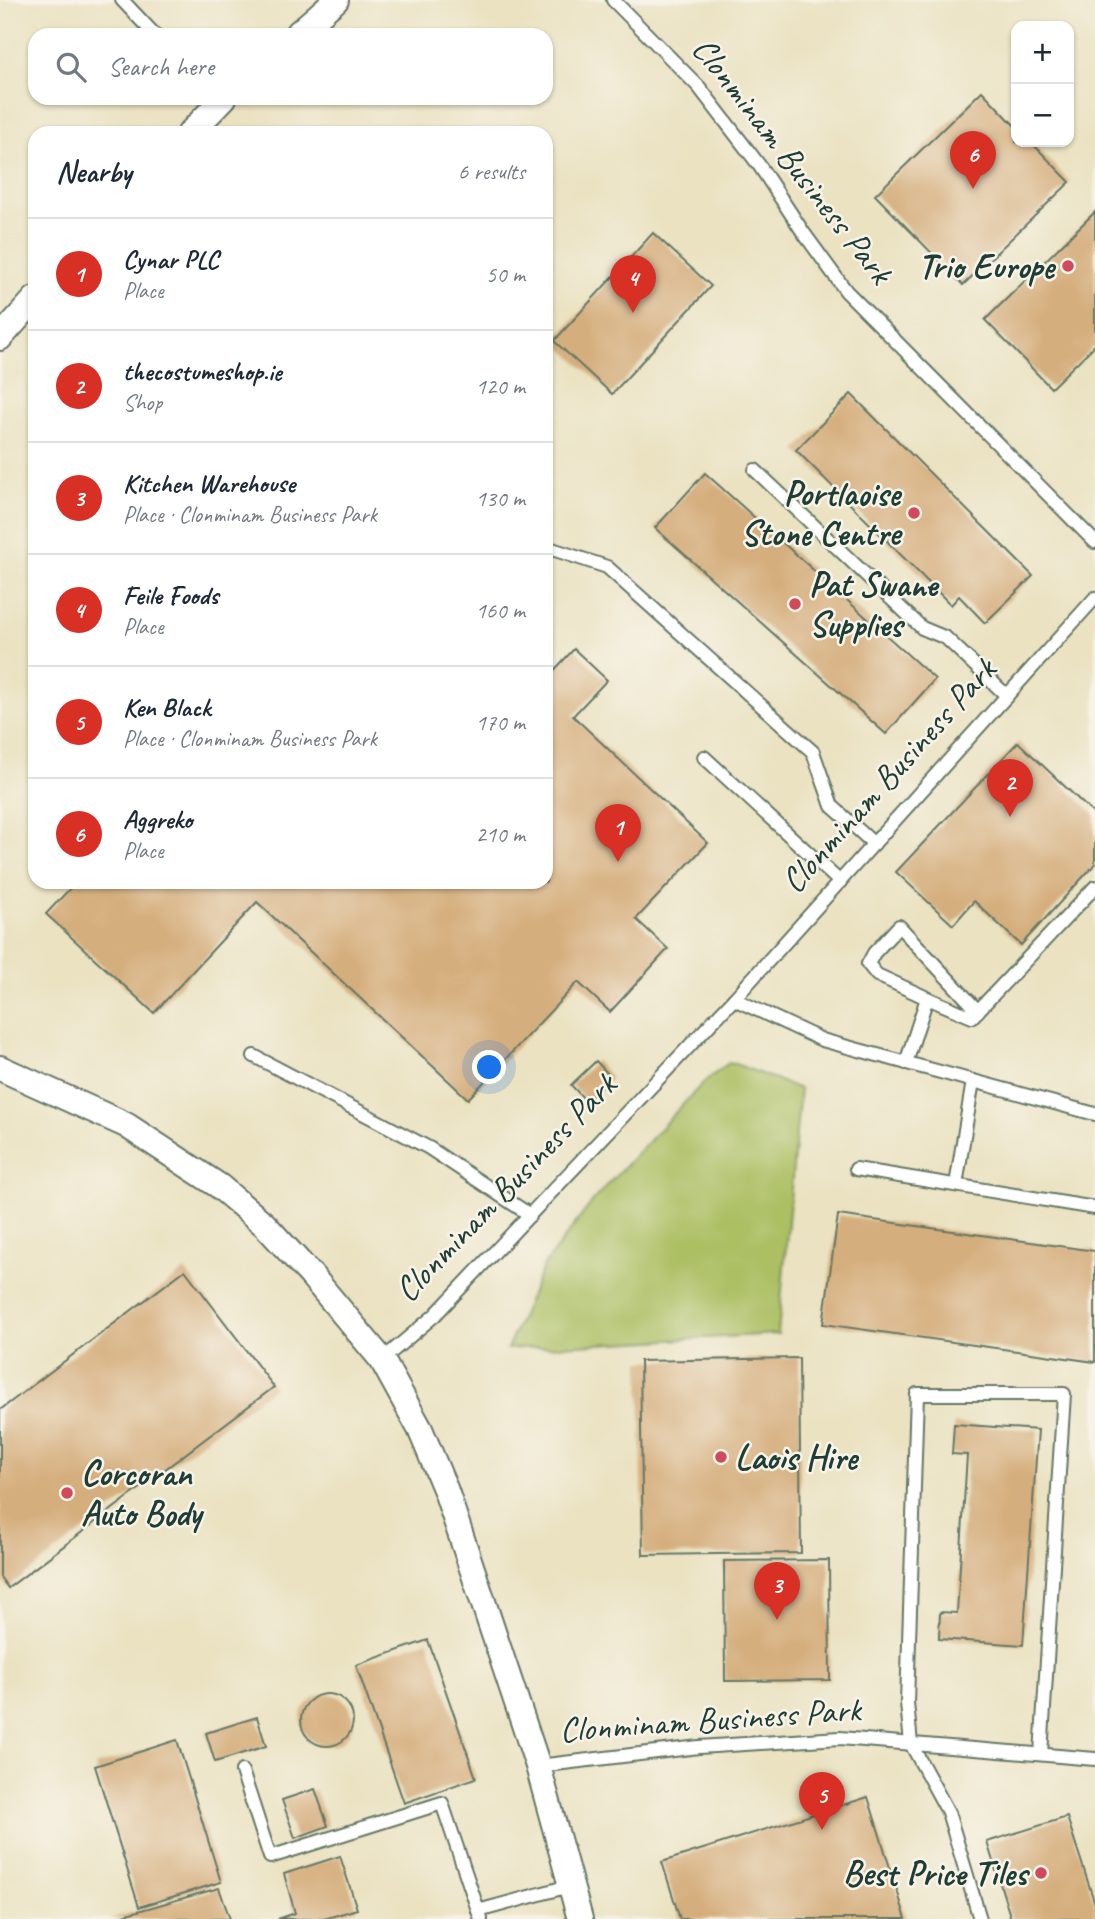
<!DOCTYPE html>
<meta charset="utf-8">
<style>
:root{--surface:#fff;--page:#f2f2f3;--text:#1f2937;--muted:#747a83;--line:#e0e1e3;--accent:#d93025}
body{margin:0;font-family:Caveat,sans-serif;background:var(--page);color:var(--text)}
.controls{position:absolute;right:21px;top:21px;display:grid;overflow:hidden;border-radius:14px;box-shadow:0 2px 5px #0004}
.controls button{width:63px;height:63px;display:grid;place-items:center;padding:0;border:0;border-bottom:2px solid var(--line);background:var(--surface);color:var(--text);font:35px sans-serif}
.you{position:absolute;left:490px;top:1068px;width:24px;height:24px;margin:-18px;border:5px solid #fff;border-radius:50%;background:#1a73e8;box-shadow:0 0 0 10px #1a73e833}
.badge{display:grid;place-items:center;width:46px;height:46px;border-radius:50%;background:var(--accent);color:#fff;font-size:23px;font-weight:700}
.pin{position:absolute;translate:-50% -58px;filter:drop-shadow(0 2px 4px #0008)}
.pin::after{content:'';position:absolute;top:37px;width:24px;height:21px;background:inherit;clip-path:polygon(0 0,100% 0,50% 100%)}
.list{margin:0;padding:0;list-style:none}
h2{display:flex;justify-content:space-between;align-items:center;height:91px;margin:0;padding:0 28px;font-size:30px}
h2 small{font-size:23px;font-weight:400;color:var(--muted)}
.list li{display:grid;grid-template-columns:46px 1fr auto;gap:21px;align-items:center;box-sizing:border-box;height:112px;padding:0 28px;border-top:2px solid var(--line)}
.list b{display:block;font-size:26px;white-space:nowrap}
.list p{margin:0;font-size:23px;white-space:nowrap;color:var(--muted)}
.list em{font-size:23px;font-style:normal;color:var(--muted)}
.icon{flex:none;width:38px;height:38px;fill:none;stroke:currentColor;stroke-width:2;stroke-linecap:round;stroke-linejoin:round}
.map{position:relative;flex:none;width:1095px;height:1919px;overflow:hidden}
.search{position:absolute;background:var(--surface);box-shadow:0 2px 5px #0004;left:28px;top:28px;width:525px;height:77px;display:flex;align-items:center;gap:18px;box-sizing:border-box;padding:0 24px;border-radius:21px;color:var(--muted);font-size:26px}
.panel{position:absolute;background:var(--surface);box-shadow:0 2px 5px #0004;left:28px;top:126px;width:525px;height:763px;border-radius:21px}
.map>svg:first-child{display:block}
.green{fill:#acbf63;stroke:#667e4c;stroke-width:2}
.building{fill:#d5ae7d}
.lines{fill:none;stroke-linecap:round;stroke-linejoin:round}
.lane-casing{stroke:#667765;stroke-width:16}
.street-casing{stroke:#667765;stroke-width:28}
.lane{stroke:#fff;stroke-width:12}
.street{stroke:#fff;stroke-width:24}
.poi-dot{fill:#d1495b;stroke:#f7f3e8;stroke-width:2.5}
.labels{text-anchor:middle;stroke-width:5;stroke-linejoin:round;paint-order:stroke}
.street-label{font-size:35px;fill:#1f3d34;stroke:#f7f3e8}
.poi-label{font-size:35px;font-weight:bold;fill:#1f3d34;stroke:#f7f3e8;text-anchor:end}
</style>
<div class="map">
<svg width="1095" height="1919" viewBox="0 0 1095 1919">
<rect width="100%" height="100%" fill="#f7f3e8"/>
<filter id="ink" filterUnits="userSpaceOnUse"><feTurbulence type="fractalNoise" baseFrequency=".0143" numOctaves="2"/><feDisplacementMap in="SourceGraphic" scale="14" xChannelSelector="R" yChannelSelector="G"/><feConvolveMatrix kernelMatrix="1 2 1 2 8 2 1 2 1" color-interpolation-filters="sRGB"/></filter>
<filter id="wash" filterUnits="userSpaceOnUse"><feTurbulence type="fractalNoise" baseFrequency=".00686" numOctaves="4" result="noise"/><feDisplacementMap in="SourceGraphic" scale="28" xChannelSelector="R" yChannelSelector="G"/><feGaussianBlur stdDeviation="1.57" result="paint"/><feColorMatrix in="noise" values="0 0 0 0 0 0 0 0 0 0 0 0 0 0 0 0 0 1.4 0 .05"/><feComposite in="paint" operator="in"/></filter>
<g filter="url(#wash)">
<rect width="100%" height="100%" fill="#eae2c1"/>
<!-- green -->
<path class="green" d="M730 1062 800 1089 778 1334 507 1349 544 1265 596 1197 703 1083Z"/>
<g id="blocks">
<!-- building -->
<g class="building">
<path d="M982 91 1016 127V142H1031L1070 182 963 285 875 195Z"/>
<path d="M1095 212V345L1051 388 985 320Z"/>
<path d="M653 233 711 286 612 394 554 341Z"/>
<path d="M851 394 1033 576 985 623 959 596 951 605 796 450Z"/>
<path d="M705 473 935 679 886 734 655 528Z"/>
<path d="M574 649 607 680 573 716 708 843 636 919 668 949 610 1012 578 982 468 1099 257 902 154 1013 46 914 76 882H546V679Z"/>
<path d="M1018 742 1095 815V864L1021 945 974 901 953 925 896 872Z"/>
<path d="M596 1061 611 1077 586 1101 571 1085Z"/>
<path d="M838 1215 1095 1251V1362L823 1324Z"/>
<path d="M185 1270 274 1387 8 1588 0 1577V1410Z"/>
<path d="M799 1358 801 1553 643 1555 640 1361Z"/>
<path d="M954 1424 1038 1430 1023 1645 939 1639 940 1612 957 1613 967 1455 952 1454Z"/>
<path d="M829 1560 830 1680 725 1681 724 1561Z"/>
<path d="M428 1640 476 1778 404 1803 356 1665Z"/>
<circle cx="327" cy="1720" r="26"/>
<path d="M257 1717 266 1746 215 1762 206 1733Z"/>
<path d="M177 1740 221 1882 139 1907 95 1766Z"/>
<path d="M315 1789 328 1826 295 1838 282 1800Z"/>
<path d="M868 1797 906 1919H680L662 1862Z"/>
<path d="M1067 1817 1095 1904V1919H1011L987 1842Z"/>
<path d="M340 1856 357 1909 324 1919H278L295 1913 284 1874Z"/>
<path d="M219 1888 230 1919H113V1918Z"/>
</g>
</g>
</g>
<g filter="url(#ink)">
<use href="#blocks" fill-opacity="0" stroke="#667765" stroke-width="2"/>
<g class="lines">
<!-- lane casing -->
<g class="lane-casing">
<g id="lane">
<path d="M122 0 155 35"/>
<path d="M613 0 699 87 759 165 803 232 846 291 1095 542"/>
<path d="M755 470 922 628 946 638 1007 696"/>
<path d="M546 547 607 567 813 752 832 806 874 844"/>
<path d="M704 757 840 882"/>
<path d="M927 998 877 975 868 964 874 953 899 926 978 1011"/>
<path d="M734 999 822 1040 1095 1114"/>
<path d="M254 1056 429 1148 530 1215"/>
<path d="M906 1063 927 998 972 1017 1095 887"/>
<path d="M856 1169 1095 1208"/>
<path d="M956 1185 973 1081"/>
<path d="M382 1360 435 1315 734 999 1095 598"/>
<path d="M538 1766 699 1747 840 1738 1095 1759"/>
<path d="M242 1771 270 1857 442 1803 481 1919"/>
<path d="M478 1911 569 1886"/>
<path d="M980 1919 948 1812 911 1744 907 1703 917 1394H1064L1041 1754"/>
</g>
</g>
<!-- street casing -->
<g class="street-casing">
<g id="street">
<path d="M296 35 336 0"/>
<path d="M190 133 224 98"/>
<path d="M0 338 35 299"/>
<path d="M0 1068 126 1125 219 1186 265 1225 311 1275 382 1360 420 1429 446 1491 538 1766 580 1919"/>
</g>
</g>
<!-- lane -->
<use href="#lane" class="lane"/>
<!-- street -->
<use href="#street" class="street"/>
</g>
</g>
<!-- markers -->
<g class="poi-dot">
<circle cx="1068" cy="266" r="7"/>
<circle cx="914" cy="513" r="7"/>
<circle cx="795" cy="604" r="7"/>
<circle cx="721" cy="1457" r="7"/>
<circle cx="67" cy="1493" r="7"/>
<circle cx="1041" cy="1873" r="7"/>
</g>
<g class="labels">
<!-- street labels -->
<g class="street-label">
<text transform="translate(793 160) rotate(52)" y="12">Clonminam Business Park</text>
<text transform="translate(888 775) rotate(-48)" y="12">Clonminam Business Park</text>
<text transform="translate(505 1187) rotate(-46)" y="12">Clonminam Business Park</text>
<text transform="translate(710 1719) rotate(-4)" y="12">Clonminam Business Park</text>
</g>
<!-- poi labels -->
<g class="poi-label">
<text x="1054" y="278">Trio Europe</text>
<text x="900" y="505">Portlaoise<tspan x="900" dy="40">Stone Centre</tspan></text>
<text x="809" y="596" text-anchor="start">Pat Swane<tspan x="809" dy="40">Supplies</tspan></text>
<text x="735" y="1469" text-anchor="start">Laois Hire</text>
<text x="81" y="1485" text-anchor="start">Corcoran<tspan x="81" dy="40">Auto Body</tspan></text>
<text x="1027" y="1885">Best Price Tiles</text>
</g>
</g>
</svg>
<div class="controls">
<button>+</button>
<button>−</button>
</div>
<div class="you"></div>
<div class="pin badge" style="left:618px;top:862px">1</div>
<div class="pin badge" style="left:1010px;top:817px">2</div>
<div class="pin badge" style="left:777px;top:1620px">3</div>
<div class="pin badge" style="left:633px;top:313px">4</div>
<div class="pin badge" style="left:822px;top:1830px">5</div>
<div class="pin badge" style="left:973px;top:189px">6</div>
<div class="search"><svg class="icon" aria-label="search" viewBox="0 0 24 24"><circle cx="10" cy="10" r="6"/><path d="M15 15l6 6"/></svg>Search here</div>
<section class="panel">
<h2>Nearby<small>6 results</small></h2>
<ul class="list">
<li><span class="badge">1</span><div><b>Cynar PLC</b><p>Place</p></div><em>50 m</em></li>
<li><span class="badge">2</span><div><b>thecostumeshop.ie</b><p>Shop</p></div><em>120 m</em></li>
<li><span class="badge">3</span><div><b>Kitchen Warehouse</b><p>Place · Clonminam Business Park</p></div><em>130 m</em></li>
<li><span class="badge">4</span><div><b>Feile Foods</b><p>Place</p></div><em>160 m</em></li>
<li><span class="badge">5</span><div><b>Ken Black</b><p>Place · Clonminam Business Park</p></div><em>170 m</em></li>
<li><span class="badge">6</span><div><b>Aggreko</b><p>Place</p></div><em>210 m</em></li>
</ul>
</section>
</div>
